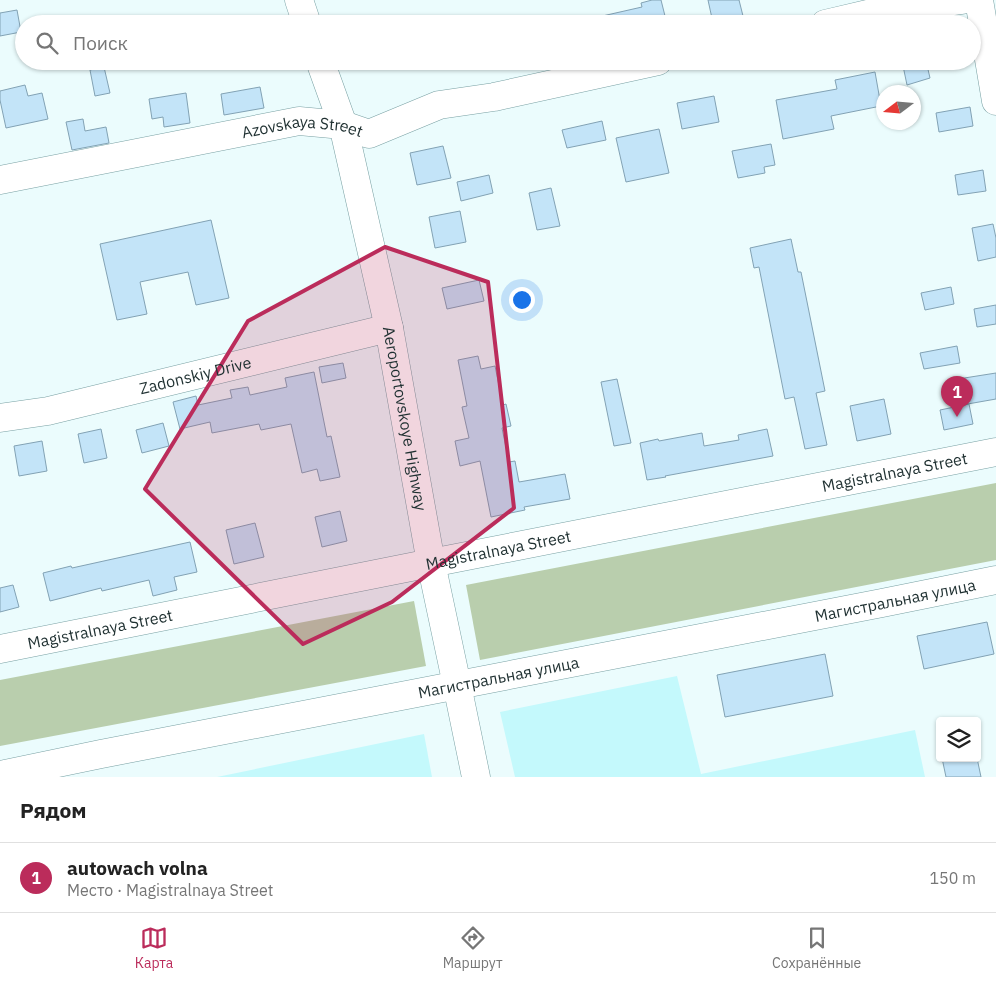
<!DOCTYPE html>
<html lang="ru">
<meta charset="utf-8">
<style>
:root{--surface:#fff;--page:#f6f6f6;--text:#222;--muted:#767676;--line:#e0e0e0;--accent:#bb2c5b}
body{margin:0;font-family:"IBM Plex Sans",sans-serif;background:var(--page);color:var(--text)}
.controls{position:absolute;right:15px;bottom:15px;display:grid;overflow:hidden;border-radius:5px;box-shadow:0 1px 4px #0004}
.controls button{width:45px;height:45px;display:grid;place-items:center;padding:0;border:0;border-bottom:1px solid var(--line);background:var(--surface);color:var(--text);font:25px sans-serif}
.compass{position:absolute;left:876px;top:85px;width:45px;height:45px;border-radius:50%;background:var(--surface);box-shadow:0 1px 4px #0004;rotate:254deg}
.you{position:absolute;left:521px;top:299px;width:18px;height:18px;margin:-12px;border:4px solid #fff;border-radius:50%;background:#1a73e8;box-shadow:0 0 0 8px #1a73e833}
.badge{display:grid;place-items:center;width:32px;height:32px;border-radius:50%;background:var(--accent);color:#fff;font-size:16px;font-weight:700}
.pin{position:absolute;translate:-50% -41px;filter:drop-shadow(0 1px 2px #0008)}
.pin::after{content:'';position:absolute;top:26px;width:18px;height:15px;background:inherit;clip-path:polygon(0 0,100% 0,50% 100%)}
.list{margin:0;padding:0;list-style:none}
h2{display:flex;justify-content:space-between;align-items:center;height:65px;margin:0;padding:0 20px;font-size:21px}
h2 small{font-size:16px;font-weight:400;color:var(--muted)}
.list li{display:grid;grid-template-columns:32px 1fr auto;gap:15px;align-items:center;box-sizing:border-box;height:70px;padding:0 20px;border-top:1px solid var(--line)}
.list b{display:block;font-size:19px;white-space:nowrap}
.list p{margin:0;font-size:16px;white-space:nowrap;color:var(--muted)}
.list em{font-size:16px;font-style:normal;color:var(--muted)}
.icon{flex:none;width:28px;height:28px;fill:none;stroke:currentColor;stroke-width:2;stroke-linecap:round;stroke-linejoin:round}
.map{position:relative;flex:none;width:996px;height:777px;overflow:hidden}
.search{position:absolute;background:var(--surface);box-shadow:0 1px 4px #0004;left:15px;right:15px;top:15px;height:55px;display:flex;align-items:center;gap:12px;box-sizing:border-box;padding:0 18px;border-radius:28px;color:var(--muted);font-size:19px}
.sheet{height:135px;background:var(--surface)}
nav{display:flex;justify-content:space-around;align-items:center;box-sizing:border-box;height:70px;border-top:1px solid var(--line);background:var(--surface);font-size:14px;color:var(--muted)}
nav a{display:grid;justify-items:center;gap:2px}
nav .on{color:var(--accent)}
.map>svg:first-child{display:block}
.built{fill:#c4f9fc}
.green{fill:#b9cead}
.building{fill:#c3e4f8;stroke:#82a2b4}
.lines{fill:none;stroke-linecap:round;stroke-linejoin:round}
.minor-casing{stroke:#78a0a3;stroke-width:29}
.major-casing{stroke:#78a0a3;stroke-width:29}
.minor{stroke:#fff;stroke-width:28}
.major{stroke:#fff;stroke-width:28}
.marked{fill:#bb2c5b;fill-opacity:0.2;stroke:#bb2c5b;stroke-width:4;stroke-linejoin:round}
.labels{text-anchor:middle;stroke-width:4;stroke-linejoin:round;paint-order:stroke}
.street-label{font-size:16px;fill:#1f3031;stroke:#ebfcfd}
</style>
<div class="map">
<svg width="996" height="777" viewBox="0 0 996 777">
<rect width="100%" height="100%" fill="#ebfcfd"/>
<!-- built -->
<g class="built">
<path d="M677 676 701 774 915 730 925 777H515L500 712Z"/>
<path d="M424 734 432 777H217Z"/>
</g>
<!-- green -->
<g class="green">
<path d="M996 483V560L480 660 466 585Z"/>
<path d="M414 601 426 666 0 746V680Z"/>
</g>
<!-- building -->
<g class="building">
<path d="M652 0H661L667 24H599L598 17 642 7 641 3Z"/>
<path d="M708 0H739L743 16 713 23Z"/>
<path d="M17 10 21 32 0 36V13Z"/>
<path d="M902 61H926L930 78 907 85Z"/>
<path d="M104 67 110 93 95 96 90 70Z"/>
<path d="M875 72 881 106 831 116 834 129 783 139 776 100 837 89 835 80Z"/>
<path d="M25 85 28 96 42 93 48 119 6 128 0 100V91Z"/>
<path d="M260 87 264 108 224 115 221 94Z"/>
<path d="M186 93 190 123 164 127 163 117 152 119 149 99Z"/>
<path d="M714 96 719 122 682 129 677 103Z"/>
<path d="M970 107 973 126 939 132 936 113Z"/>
<path d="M83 119 85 131 106 127 109 143 72 150 66 122Z"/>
<path d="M602 121 606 140 567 148 562 130Z"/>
<path d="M659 129 669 173 626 182 616 138Z"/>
<path d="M771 144 775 165 764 167 765 173 738 178 732 151Z"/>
<path d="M443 146 451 178 417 185 410 153Z"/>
<path d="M983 170 986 191 958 195 955 175Z"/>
<path d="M489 175 493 193 461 201 457 182Z"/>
<path d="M551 188 560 226 537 230 529 193Z"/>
<path d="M460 211 466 242 435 248 429 217Z"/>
<path d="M211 220 229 298 196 305 188 272 140 282 147 314 117 320 100 244Z"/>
<path d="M993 224 996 238V257L978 261 972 228Z"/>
<path d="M791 239 798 272H801L825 391 816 393 827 445 805 449 794 397 785 399 759 267 754 268 750 248Z"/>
<path d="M479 280 484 301 447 309 442 288Z"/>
<path d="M951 287 954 304 925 310 921 293Z"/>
<path d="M996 305V324L977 327 974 309Z"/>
<path d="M957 346 960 363 924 369 920 353Z"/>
<path d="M478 356 481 369 495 366 503 405 506 404 511 426 502 428 509 462 515 461 519 482 565 474 570 499 524 507 525 510 491 517 480 461 460 466 455 441 469 438 462 407 467 406 458 360Z"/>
<path d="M343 363 346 378 322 383 319 367Z"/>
<path d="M314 372 327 437 331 436 340 477 320 481 317 469 302 473 291 424 261 430 259 424 212 433 210 422 180 429 173 402 196 396 198 405 232 398 230 390 248 387 250 395 287 387 285 378Z"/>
<path d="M996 373V399L962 405 958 379Z"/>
<path d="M617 379 631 443 614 446 601 382Z"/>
<path d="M884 399 891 434 857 441 850 406Z"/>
<path d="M969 404 973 424 944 430 940 410Z"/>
<path d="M163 423 169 446 142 453 136 430Z"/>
<path d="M101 429 107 458 84 463 78 434Z"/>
<path d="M767 429 773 456 665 476 666 477 647 480 640 443 658 439 659 441 702 433 704 446 739 440 738 435Z"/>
<path d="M42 441 47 471 19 476 14 446Z"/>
<path d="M340 511 347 541 322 547 315 517Z"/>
<path d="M255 523 264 557 234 564 226 530Z"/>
<path d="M190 542 197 572 174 577 177 590 153 596 149 580 102 591 101 588 50 601 43 573 71 566 72 568Z"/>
<path d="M13 585 19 607 0 612V588Z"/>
<path d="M987 622 994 654 924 669 917 636Z"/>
<path d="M825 654 833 696 725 717 717 675Z"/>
<path d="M942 758H977L981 777H946Z"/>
</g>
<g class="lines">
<!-- minor casing -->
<g class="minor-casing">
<g id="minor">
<path d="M299 0 307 24"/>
<path d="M979 0 996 101"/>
<path d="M825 24 876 12 962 0"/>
<path id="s1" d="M320 61 343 125 389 328 431 563 457 685 476 777"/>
<path id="s2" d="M0 180 299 121 343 125 369 134 439 105 494 97 658 61"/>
<path id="s3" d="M0 418 48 411 389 328"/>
</g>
</g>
<!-- major casing -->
<g class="major-casing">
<g id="major">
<path id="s4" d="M0 649 431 563 996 452"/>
<path id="s5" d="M0 775 101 754 882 603 996 580"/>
</g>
</g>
<!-- minor -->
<use href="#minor" class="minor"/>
<!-- major -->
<use href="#major" class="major"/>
</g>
<!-- marked area -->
<path class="marked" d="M385 247 488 282 514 508 392 602 303 644 145 489 248 321Z"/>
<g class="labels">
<!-- street labels -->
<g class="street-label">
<text dy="6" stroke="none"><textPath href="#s2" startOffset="308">Azovskaya Street</textPath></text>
<text dy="6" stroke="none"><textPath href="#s3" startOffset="200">Zadonskiy Drive</textPath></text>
<text dy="6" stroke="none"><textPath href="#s1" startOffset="368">Aeroportovskoye Highway</textPath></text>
<text dy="6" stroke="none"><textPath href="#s4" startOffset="912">Magistralnaya Street</textPath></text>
<text dy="6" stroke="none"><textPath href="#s4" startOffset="508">Magistralnaya Street</textPath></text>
<text dy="6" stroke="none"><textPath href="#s5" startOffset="912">Магистральная улица</textPath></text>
<text dy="6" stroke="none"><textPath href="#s4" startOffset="102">Magistralnaya Street</textPath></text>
<text dy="6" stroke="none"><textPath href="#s5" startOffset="508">Магистральная улица</textPath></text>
</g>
</g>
</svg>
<div class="controls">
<button><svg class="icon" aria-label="layers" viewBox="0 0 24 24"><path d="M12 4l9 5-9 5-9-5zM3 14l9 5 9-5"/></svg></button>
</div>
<svg class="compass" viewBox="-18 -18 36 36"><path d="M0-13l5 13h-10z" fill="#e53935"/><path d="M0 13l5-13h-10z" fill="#767676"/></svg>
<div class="you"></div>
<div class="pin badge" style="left:957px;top:417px">1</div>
<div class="search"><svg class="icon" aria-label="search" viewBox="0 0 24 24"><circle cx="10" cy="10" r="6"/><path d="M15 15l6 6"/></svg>Поиск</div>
</div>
<section class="sheet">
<h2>Рядом<small></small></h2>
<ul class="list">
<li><span class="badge">1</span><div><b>autowach volna</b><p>Место · Magistralnaya Street</p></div><em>150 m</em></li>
</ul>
</section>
<nav>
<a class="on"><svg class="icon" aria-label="map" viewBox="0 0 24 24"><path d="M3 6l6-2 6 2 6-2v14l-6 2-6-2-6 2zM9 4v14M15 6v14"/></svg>Карта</a>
<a><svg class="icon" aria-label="directions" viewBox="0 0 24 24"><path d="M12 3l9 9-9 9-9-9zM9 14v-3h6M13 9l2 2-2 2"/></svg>Маршрут</a>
<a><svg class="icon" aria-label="saved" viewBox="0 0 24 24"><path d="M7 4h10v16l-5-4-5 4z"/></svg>Сохранённые</a>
</nav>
